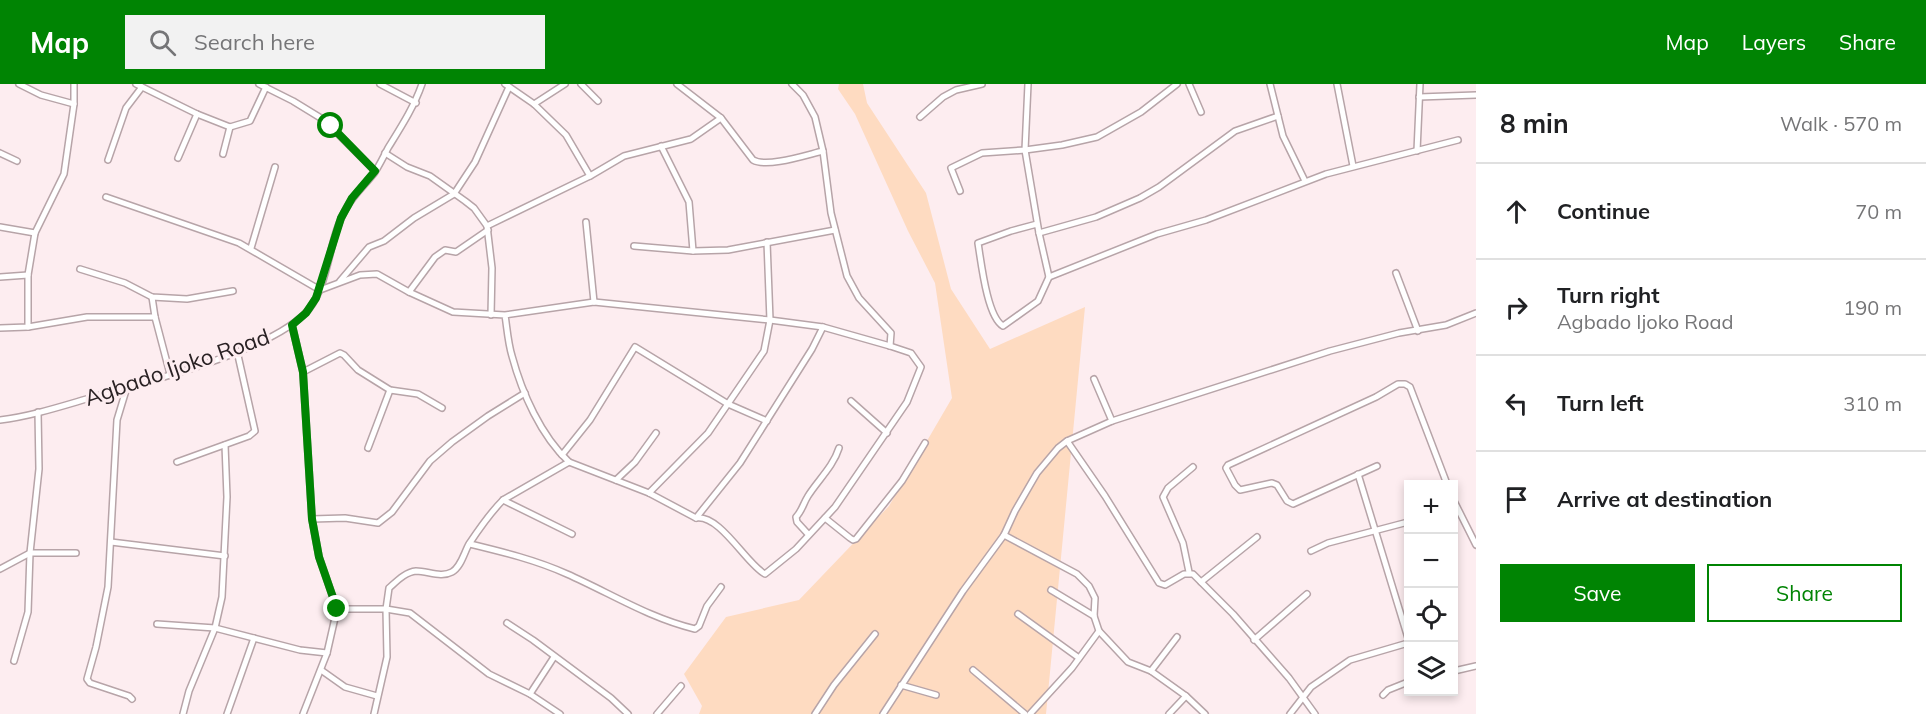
<!DOCTYPE html>
<meta charset="utf-8">
<style>
:root{--surface:#fff;--page:#f2f2f2;--text:#202124;--muted:#757577;--line:#e0e0e0;--accent:#008403}
body{margin:0;font-family:Mulish,sans-serif;background:var(--page);color:var(--text)}
.controls{position:absolute;right:18px;bottom:18px;display:grid;overflow:hidden;border-radius:0px;box-shadow:0 3px 9px #0003}
.controls button{width:54px;height:54px;display:grid;place-items:center;padding:0;border:0;border-bottom:2px solid var(--line);background:var(--surface);color:var(--text);font:30px sans-serif}
.stop{position:absolute;width:18px;height:18px;margin:-14px;border:4px solid #008403;border-radius:50%;background:#fff}
.stop.end{background:#008403;border-color:#fff;box-shadow:0 2px 6px #0008}
.list{margin:0;padding:0;list-style:none}
h2{display:flex;justify-content:space-between;align-items:center;height:78px;margin:0;padding:0 24px;font-size:26px}
h2 small{font-size:20px;font-weight:400;color:var(--muted)}
.list li{display:grid;grid-template-columns:39px 1fr auto;gap:18px;align-items:center;box-sizing:border-box;height:96px;padding:0 24px;border-top:2px solid var(--line)}
.list b{display:block;font-size:22px;white-space:nowrap}
.list p{margin:0;font-size:20px;white-space:nowrap;color:var(--muted)}
.list em{font-size:20px;font-style:normal;color:var(--muted)}
.actions{display:flex;gap:12px;padding:18px 24px}
.actions a{flex:1;padding:14px 0;border:2px solid var(--accent);border-radius:0px;text-align:center;font-size:21px;color:var(--accent)}
.actions .main{background:var(--accent);color:#fff}
.icon{flex:none;width:33px;height:33px;fill:none;stroke:currentColor;stroke-width:2;stroke-linecap:round;stroke-linejoin:round}
.map{position:relative;flex:none;width:1476px;height:630px;overflow:hidden}
header{display:flex;align-items:center;gap:36px;box-sizing:border-box;height:84px;padding:0 30px;background:var(--accent);color:#fff}
header strong{font-size:28px}
nav{display:flex;gap:33px;margin-inline-start:auto;font-size:21px}
.search{width:420px;height:54px;background:var(--page);display:flex;align-items:center;gap:15px;box-sizing:border-box;padding:0 21px;border-radius:0px;color:var(--muted);font-size:22px}
main{display:flex}
aside{flex:1;background:var(--surface)}
.map>svg:first-child{display:block}
.green{fill:#fedbc1}
.lines{fill:none;stroke-linecap:round;stroke-linejoin:round}
.minor-casing{stroke:#b7a4a8;stroke-width:8}
.minor{stroke:#fff;stroke-width:5}
.route{stroke:#008403;stroke-width:8}
.labels{text-anchor:middle;stroke-width:6;stroke-linejoin:round;paint-order:stroke}
.street-label{font-size:22px;fill:#292123;stroke:#fdedf0}
</style>
<header>
<strong>Map</strong>
<div class="search"><svg class="icon" aria-label="search" viewBox="0 0 24 24"><circle cx="10" cy="10" r="6"/><path d="M15 15l6 6"/></svg>Search here</div>
<nav><a>Map</a><a>Layers</a><a>Share</a></nav>
</header>
<main>
<div class="map">
<svg width="1476" height="630" viewBox="0 0 1476 630">
<rect width="100%" height="100%" fill="#fdedf0"/>
<!-- green -->
<path class="green" d="M839 0H863L867 19 926 109 951 205 990 265 1085 223 1046 630H699L702 622 684 590 726 533 799 516 889 422 952 314 935 199 908 147 855 30 838 5Z"/>
<g class="lines">
<!-- minor casing -->
<g class="minor-casing">
<g id="minor">
<path d="M19 0 41 11 74 20"/>
<path d="M136 0 197 30 230 43 250 37 266 3"/>
<path d="M259 0 293 17 324 36 375 87"/>
<path d="M380 0 416 19"/>
<path d="M505 0 534 20 566 51 590 92"/>
<path d="M581 0 598 17"/>
<path d="M677 0 721 34 753 76C767 84 806 71 823 67"/>
<path d="M792 0 803 11 815 33 823 67 831 129 847 192 859 214 891 249 890 262"/>
<path d="M1028 0 1025 66 1039 149 1049 193 1038 217 1003 242C987 233 981 177 978 159L1011 147 1037 140"/>
<path d="M1189 0 1201 28"/>
<path d="M1270 0 1283 52 1305 97"/>
<path d="M1337 0 1353 82"/>
<path d="M1419 13 1476 11"/>
<path d="M534 20 565 0"/>
<path d="M920 33 943 13 956 6 982 0"/>
<path d="M661 62 689 118 693 167"/>
<path d="M1417 67 1420 0"/>
<path d="M0 69 17 77"/>
<path d="M385 69 407 83 430 92 465 117 474 124 487 142 492 184 491 231"/>
<path d="M223 70 230 43"/>
<path d="M178 74 197 30"/>
<path d="M108 76 126 24 142 3"/>
<path d="M960 107 951 84 982 69 1025 66 1062 61 1097 53 1141 28 1177 0"/>
<path d="M106 113 239 159 320 206 360 191 377 190 409 208 453 228 505 231 594 218 770 236 823 243 890 262 911 269 921 283 907 318 835 423 796 465 765 490C747 481 720 430 696 434L649 409 569 378C541 352 522 309 512 272 508 259 507 244 505 231"/>
<path d="M586 138 594 218"/>
<path d="M487 142 590 92 624 72 691 55 721 34"/>
<path d="M0 143 35 149"/>
<path d="M1039 149 1096 133 1140 114 1159 103 1235 47 1278 32"/>
<path d="M634 162 693 167 728 166 835 146"/>
<path d="M251 164 275 83"/>
<path d="M80 185 125 199 152 213 187 215 233 207"/>
<path d="M1396 189 1418 247"/>
<path d="M0 193 28 191"/>
<path d="M1049 193 1157 150 1206 136 1326 90 1458 56"/>
<path d="M340 197 369 163 384 157 414 134 454 110 475 78 509 3"/>
<path d="M409 208 435 173 445 166 456 168 488 146"/>
<path d="M152 213 155 233 170 290"/>
<path d="M292 241 303 288 312 435 319 473 337 525 327 569 303 630"/>
<path d="M28 243V191L35 149 64 90 74 20V0"/>
<path d="M0 244 28 243 87 233H155"/>
<path d="M303 288 340 269 344 271 358 286 390 306 418 310 442 324"/>
<path d="M1094 295 1112 337"/>
<path d="M127 303 117 336 108 503 96 563 87 595 90 599 129 612 132 615"/>
<path d="M851 317 887 349"/>
<path d="M0 336C33 332 65 321 97 312 149 297 276 266 309 225 330 198 328 154 347 123 354 110 366 100 375 88 380 80 384 72 388 64 401 43 414 23 422 0"/>
<path d="M1067 357 1105 412 1159 499 1165 501 1184 490H1193L1233 530 1289 594 1315 630"/>
<path d="M368 364 390 306"/>
<path d="M562 371 590 336 635 263 728 320 767 337"/>
<path d="M177 378 249 352 255 347 237 267"/>
<path d="M1377 382 1293 420 1287 417 1277 401 1272 399 1240 406 1235 401 1226 384 1228 381 1376 313 1398 300H1405L1410 303 1447 400"/>
<path d="M1358 390 1408 554"/>
<path d="M616 396 635 378 656 349"/>
<path d="M649 409 708 349 764 267 770 236 767 158"/>
<path d="M503 416 572 450"/>
<path d="M1454 417 1476 461"/>
<path d="M696 434 740 379 812 265 823 243"/>
<path d="M825 434 850 454 853 456 856 455 902 397 925 359"/>
<path d="M312 435 345 434 378 439 392 428 430 377 452 358 488 332 525 309"/>
<path d="M808 450 797 438 796 433C802 427 803 420 808 412 818 396 833 383 839 364"/>
<path d="M1004 451 1077 490 1089 502 1095 514 1094 532 1099 547 1072 584 1030 630"/>
<path d="M111 458 225 472"/>
<path d="M470 460C503 468 536 476 567 490 610 509 649 534 695 545L699 542 707 522 721 503"/>
<path d="M1311 467 1328 459 1408 438"/>
<path d="M0 485 30 469H76"/>
<path d="M1189 488 1183 459 1163 413 1168 404 1193 383"/>
<path d="M1201 498 1257 453"/>
<path d="M1051 506 1094 532"/>
<path d="M337 525H386L410 529 489 590 530 610 560 630"/>
<path d="M1018 530 1079 574"/>
<path d="M507 539 533 556 611 614 628 630"/>
<path d="M157 540 215 544 300 566 327 569"/>
<path d="M1099 547 1128 578 1151 587 1186 612 1205 630"/>
<path d="M1254 556 1307 510"/>
<path d="M14 577 28 528 30 469 39 385 38 328"/>
<path d="M321 586 345 603 377 612"/>
<path d="M973 586 1025 630"/>
<path d="M1151 587 1177 553"/>
<path d="M1454 587 1476 582"/>
<path d="M901 601 936 611"/>
<path d="M530 610 554 573"/>
<path d="M1383 611 1388 606 1408 598"/>
<path d="M183 630 189 607 215 544 222 513 227 413 225 361"/>
<path d="M227 630 254 554"/>
<path d="M374 630 387 573 386 525 389 504C396 498 405 488 416 487 428 487 441 494 452 488 461 483 464 469 469 460 479 445 490 429 503 416L569 378"/>
<path d="M657 630 681 602"/>
<path d="M815 630 834 601 875 550"/>
<path d="M883 630 963 507 1004 451 1015 427 1037 389 1058 364 1067 357 1112 337 1330 267 1399 249 1446 241 1476 229"/>
<path d="M1169 630 1186 612"/>
<path d="M1290 630 1311 603 1350 576 1408 559"/>
</g>
</g>
<!-- minor -->
<use href="#minor" class="minor"/>
</g>
<g class="lines">
<!-- route -->
<path class="route" d="M331 42 375 87 352 114 341 134 316 214 306 229 292 241 303 288 312 435 319 473 337 525"/>
</g>
<g class="labels">
<!-- street labels -->
<g class="street-label">
<text transform="translate(177 283) rotate(-19)" y="8">Agbado Ijoko Road</text>
</g>
</g>
</svg>
<div class="controls">
<button>+</button>
<button>−</button>
<button><svg class="icon" aria-label="locate" viewBox="0 0 24 24"><circle cx="12" cy="12" r="6"/><path d="M12 2v4M12 18v4M2 12h4M18 12h4"/></svg></button>
<button><svg class="icon" aria-label="layers" viewBox="0 0 24 24"><path d="M12 4l9 5-9 5-9-5zM3 14l9 5 9-5"/></svg></button>
</div>
<div class="stop" style="left:331px;top:42px"></div>
<div class="stop end" style="left:337px;top:525px"></div>
</div>
<aside>
<h2>8 min<small>Walk · 570 m</small></h2>
<ul class="list">
<li><svg class="icon" aria-label="ahead" viewBox="0 0 24 24"><path d="M12 20V5M6 11l6-6 6 6"/></svg><div><b>Continue</b></div><em>70 m</em></li>
<li><svg class="icon" aria-label="right" viewBox="0 0 24 24"><path d="M7 20v-9h11M14 6l5 5-5 5"/></svg><div><b>Turn right</b><p>Agbado Ijoko Road</p></div><em>190 m</em></li>
<li><svg class="icon" aria-label="left" viewBox="0 0 24 24"><path d="M17 20v-9H6M10 6l-5 5 5 5"/></svg><div><b>Turn left</b></div><em>310 m</em></li>
<li><svg class="icon" aria-label="arrive" viewBox="0 0 24 24"><path d="M6 21V4h12l-3 4 3 4H6"/></svg><div><b>Arrive at destination</b></div></li>
</ul>
<div class="actions"><a class="main">Save</a><a>Share</a></div>
</aside>
</main>
